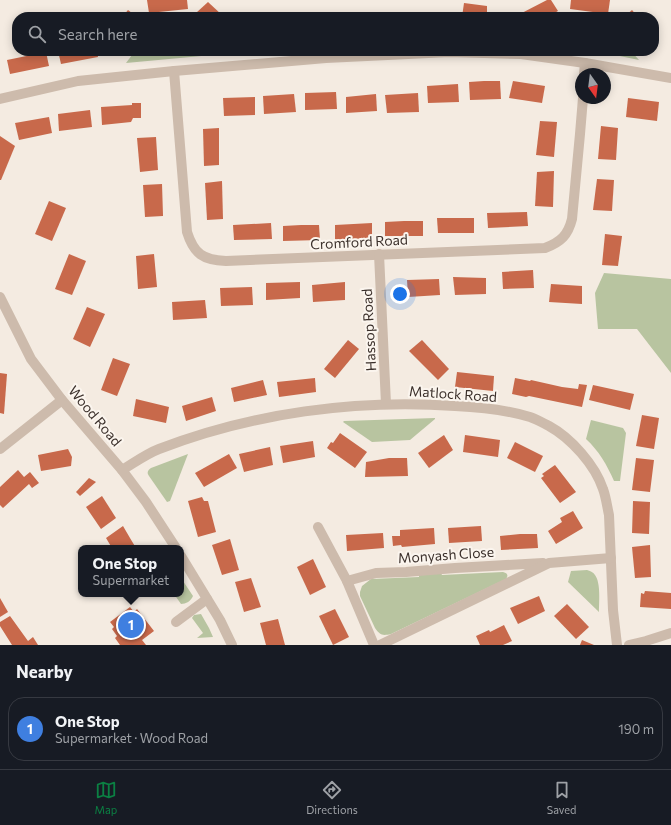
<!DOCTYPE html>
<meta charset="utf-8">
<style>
:root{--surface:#171b24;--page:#242831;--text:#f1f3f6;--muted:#9ea1a6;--line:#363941;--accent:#0b8043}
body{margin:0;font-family:Commissioner,sans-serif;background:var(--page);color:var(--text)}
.compass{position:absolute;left:575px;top:68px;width:36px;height:36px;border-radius:50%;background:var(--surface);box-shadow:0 2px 10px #0003;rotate:166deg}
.you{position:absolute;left:400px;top:294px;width:14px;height:14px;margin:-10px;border:3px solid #fff;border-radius:50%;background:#1a73e8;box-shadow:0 0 0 6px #1a73e833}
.badge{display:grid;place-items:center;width:26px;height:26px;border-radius:50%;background:var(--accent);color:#fff;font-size:13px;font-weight:700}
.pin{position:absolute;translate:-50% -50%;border:2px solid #fff;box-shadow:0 1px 4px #0006}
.popup{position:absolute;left:78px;top:545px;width:106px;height:52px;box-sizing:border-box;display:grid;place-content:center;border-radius:8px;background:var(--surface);filter:drop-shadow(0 1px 3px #0005);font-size:13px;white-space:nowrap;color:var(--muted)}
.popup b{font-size:15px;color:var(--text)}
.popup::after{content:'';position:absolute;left:50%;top:100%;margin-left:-8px;border:8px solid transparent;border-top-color:var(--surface)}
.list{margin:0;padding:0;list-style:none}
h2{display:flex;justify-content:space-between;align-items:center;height:52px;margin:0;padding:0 16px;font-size:17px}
h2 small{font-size:13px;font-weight:400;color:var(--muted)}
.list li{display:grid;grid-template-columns:26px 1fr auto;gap:12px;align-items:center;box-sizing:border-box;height:64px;margin:0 8px 8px;padding:0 8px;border:1px solid var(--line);border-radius:16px}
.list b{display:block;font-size:15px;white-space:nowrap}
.list p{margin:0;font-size:13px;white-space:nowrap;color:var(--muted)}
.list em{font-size:13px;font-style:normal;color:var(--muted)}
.icon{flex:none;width:22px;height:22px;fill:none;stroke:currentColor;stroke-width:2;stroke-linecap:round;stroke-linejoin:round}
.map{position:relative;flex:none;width:671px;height:645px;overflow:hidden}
.search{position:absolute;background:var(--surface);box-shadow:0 2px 10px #0003;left:12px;right:12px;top:12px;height:44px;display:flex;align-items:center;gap:10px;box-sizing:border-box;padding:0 14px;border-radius:16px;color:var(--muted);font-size:15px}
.sheet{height:124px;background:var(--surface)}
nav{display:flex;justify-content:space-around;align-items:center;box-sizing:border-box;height:56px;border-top:1px solid var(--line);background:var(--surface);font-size:11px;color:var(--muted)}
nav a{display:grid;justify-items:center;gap:2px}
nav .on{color:var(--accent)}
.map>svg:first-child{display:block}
.green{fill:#b8c4a0}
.building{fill:#c8694b}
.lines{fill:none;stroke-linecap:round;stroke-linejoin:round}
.minor{stroke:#cdbbac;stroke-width:10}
.labels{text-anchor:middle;stroke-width:4;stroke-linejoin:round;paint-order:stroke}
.street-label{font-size:14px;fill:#3b302b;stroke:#fbf5ee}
</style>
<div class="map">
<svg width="671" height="645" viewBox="0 0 671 645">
<rect width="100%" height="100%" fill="#f4ebe1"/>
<!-- green -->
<g class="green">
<path d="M135 51H220L223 54 126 63Z"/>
<path d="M610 51H631L639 60 610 54Z"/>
<path d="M604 273 671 279V373L637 329H598L595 293Z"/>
<path d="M435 418V419L410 440 372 442 343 422 344 421Z"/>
<path d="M591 420 623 428 626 433 620 481H614C607 465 599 451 586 439Z"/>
<path d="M188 454 170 501 167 502 149 476C147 473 147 471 151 468Z"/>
<path d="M587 570C590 571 593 572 595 575 601 583 599 603 599 612L568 582 571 571Z"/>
<path d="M503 572C507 573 509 575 506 579L391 634C382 636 380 635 375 628L360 596V592L362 586 371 579 419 577V575L441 573 442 575Z"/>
<path d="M181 578 193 596C191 601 186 604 181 604L174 594H181Z"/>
<path d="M201 614 209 628 213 637 197 638 203 633 192 618 194 615Z"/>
</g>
<!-- building -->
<g class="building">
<path d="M147 0H187L188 9 149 13Z"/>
<path d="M547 0H551L558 11 547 17H517L516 16Z"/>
<path d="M571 0H610L608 14 570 9Z"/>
<path d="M208 2 222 15 224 17H200L196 13Z"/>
<path d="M464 3 487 6V13L506 14V17H462Z"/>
<path d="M128 10 137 17H122Z"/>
<path d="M632 10 638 17H624Z"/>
<path d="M448 13 449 17H410V15Z"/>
<path d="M654 34 659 39 654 43Z"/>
<path d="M58 51H97L98 57 61 64Z"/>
<path d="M46 52 49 66 10 74 7 60Z"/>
<path d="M484 81H500L501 99 470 100 469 82Z"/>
<path d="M513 81 545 86 542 103 509 98Z"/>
<path d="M458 84 459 102 428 103 427 86Z"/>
<path d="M336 92 337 109 305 110V93Z"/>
<path d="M418 93 419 112 387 113 385 95Z"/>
<path d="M294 94 296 112 264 114 263 96Z"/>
<path d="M376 94 377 111 346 113V97Z"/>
<path d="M255 97V115L224 116 223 98Z"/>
<path d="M628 98 659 102 657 121 626 117Z"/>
<path d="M132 103H141V118H133L131 122 102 125 101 107 132 105Z"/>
<path d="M90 110 92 127 59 131 58 114Z"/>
<path d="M49 117 52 133 19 140 15 123Z"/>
<path d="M540 121 557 122 554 157 536 155Z"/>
<path d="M601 126 618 128 616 160 598 159Z"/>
<path d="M219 128V165L204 166 203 129Z"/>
<path d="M0 136 15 146 1 180H0Z"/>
<path d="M156 137 158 170 140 172 137 138Z"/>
<path d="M554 171 553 207 535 206 537 172Z"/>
<path d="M597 179 614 180 612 211 593 210Z"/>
<path d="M222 181 223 219 207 220 205 183Z"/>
<path d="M162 184 163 216 145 217 143 185Z"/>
<path d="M49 201 66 208 52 241 35 234Z"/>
<path d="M527 212 528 226 488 228 487 213Z"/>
<path d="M437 218H474V233H438Z"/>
<path d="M404 221H423V236H385V222Z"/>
<path d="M271 223 272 239 234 240 233 225Z"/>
<path d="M372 223V238L335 240V225Z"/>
<path d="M301 225H319L320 240 283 241V226Z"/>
<path d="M605 234 622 236 618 266 602 265Z"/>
<path d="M69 254 86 261 72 295 55 289Z"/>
<path d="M154 254 157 287 138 289 136 256Z"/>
<path d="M533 270 534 288 503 289 502 272Z"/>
<path d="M453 277 486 278V294L455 295Z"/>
<path d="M439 279 440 295 408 297 407 280Z"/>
<path d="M300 282V298L266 300V283Z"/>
<path d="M345 282V300L313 302 312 285Z"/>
<path d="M551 284 582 286V304L549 302Z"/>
<path d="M252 287 253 305 221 306 220 288Z"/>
<path d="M205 300 207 318 173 320 172 302Z"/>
<path d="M87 307 105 314 90 347 73 339Z"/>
<path d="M348 340 359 349 335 378 324 369Z"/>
<path d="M422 340 449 369 438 380 409 351Z"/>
<path d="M113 358 130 364 117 396 101 390Z"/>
<path d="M457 372 494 376 493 391 455 387Z"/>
<path d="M0 373 7 374 4 414 0 413Z"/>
<path d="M315 378 316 392 279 397 277 382Z"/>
<path d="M515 378 530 381 531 380 562 387 578 389 579 384 587 385 582 407 529 396 526 397 512 394Z"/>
<path d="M263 380 267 395 234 402 231 388Z"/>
<path d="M593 385 634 394 630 410 589 400Z"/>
<path d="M212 397 216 411 186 421 182 406Z"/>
<path d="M136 399 169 407 166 423 133 416Z"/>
<path d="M642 415 659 418 654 449 636 446Z"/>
<path d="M340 433 367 452 355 468 327 448 331 442 333 443Z"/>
<path d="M444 435 453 450 429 468 418 453Z"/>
<path d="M465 435 500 440 498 457 463 452Z"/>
<path d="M313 441 315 457 283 463 280 446Z"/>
<path d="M515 442 543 456 535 472 507 458Z"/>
<path d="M270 447 273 465 244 472 239 454Z"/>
<path d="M68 449 72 457 71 466 41 471 38 455Z"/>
<path d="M229 454 237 468 204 487 195 473Z"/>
<path d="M389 458H407L408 476 365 477 366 462Z"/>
<path d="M636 458 654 460 650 492 632 490Z"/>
<path d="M555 465 576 492 560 503 541 478 544 476 542 474Z"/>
<path d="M18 470 24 477 30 472 39 483 32 488 29 484 3 508 0 505V487Z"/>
<path d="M89 478 96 482 80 496 76 492Z"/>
<path d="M102 496 116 518 101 529 86 507Z"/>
<path d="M202 497 204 501H208L216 532 198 537 188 501Z"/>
<path d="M633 501 650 502 649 534 632 533Z"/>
<path d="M573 511 583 528 556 544 548 531 562 522 560 518Z"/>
<path d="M123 526 130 538 136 548H112L106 538Z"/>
<path d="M481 526 482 541 449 543 448 528Z"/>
<path d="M434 528 435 544 402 547 401 545 393 546 392 536H400V530Z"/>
<path d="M383 533 384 548 347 551 346 535Z"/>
<path d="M520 534H537L538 548 501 550 500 536Z"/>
<path d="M230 539 239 570 222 575 212 545Z"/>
<path d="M650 545 651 577 635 578 632 547Z"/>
<path d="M313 559 326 587 310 595 297 567Z"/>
<path d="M251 578 261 607 244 612 235 582Z"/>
<path d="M645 591 671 593V609L640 607 641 593 644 594Z"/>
<path d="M539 596 545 611 518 624 510 608Z"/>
<path d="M0 598 8 612 0 617Z"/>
<path d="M567 604 589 627 576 639 554 616Z"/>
<path d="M130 607 134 612 137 609 154 631 142 640 146 645H120L115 638 117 636 112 629 114 627 110 622Z"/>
<path d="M335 609 349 637 333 645 319 616Z"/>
<path d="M10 616 28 641 33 637 38 645H12L0 626V622Z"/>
<path d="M278 619 285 645H266L260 623Z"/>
<path d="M504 625 512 641 503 645H480L476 636 489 630 490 632Z"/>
<path d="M582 640 594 645H580Z"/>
</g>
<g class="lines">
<!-- minor -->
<g class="minor">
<path d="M174 71 187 232C194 254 203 260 226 261L545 248C561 242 568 235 572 219L580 134 583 98"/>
<path d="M584 74 585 63"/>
<path d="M0 99 78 81 174 71 326 58 449 52 521 54 585 63 671 78"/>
<path d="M379 254 386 404"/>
<path d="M0 297 31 359 62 400 122 470 146 502 176 548"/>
<path d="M0 449 62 400"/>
<path d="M122 470C134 463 146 454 159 449 252 413 356 399 455 406 479 407 507 410 530 417 536 419 543 423 549 426 571 438 595 465 603 489 606 497 607 506 609 515L613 610 617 645"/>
<path d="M318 527 347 581 374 645"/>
<path d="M181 556 220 620 232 645"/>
<path d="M347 581 376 573 406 572 455 568 543 563"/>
<path d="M176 622 207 599"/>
<path d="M380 645 549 563 611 558"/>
<path d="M629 645 646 641 671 633"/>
</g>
</g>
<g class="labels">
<!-- street labels -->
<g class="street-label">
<text transform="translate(359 242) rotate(-3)" y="5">Cromford Road</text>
<text transform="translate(369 330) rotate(-93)" y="5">Hassop Road</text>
<text transform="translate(453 394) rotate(4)" y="5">Matlock Road</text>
<text transform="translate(95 416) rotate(50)" y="5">Wood Road</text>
<text transform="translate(446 555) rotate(-4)" y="5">Monyash Close</text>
</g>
</g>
</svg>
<svg class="compass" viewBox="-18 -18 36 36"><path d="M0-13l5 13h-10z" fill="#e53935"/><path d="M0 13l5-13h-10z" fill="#9ea1a6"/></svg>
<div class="you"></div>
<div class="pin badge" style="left:131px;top:625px;background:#3f7fe0">1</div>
<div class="popup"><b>One Stop</b>Supermarket</div>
<div class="search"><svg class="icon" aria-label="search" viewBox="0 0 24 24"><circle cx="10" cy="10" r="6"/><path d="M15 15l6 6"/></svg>Search here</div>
</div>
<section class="sheet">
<h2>Nearby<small></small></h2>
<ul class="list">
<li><span class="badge" style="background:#3f7fe0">1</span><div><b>One Stop</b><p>Supermarket · Wood Road</p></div><em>190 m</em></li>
</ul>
</section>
<nav>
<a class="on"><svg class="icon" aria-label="map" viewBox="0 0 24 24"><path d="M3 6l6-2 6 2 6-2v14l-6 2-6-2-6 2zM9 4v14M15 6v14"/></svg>Map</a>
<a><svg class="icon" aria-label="directions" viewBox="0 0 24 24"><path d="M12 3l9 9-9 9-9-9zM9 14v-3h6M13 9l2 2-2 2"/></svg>Directions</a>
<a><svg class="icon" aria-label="saved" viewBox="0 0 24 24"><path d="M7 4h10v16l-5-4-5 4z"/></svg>Saved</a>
</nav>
